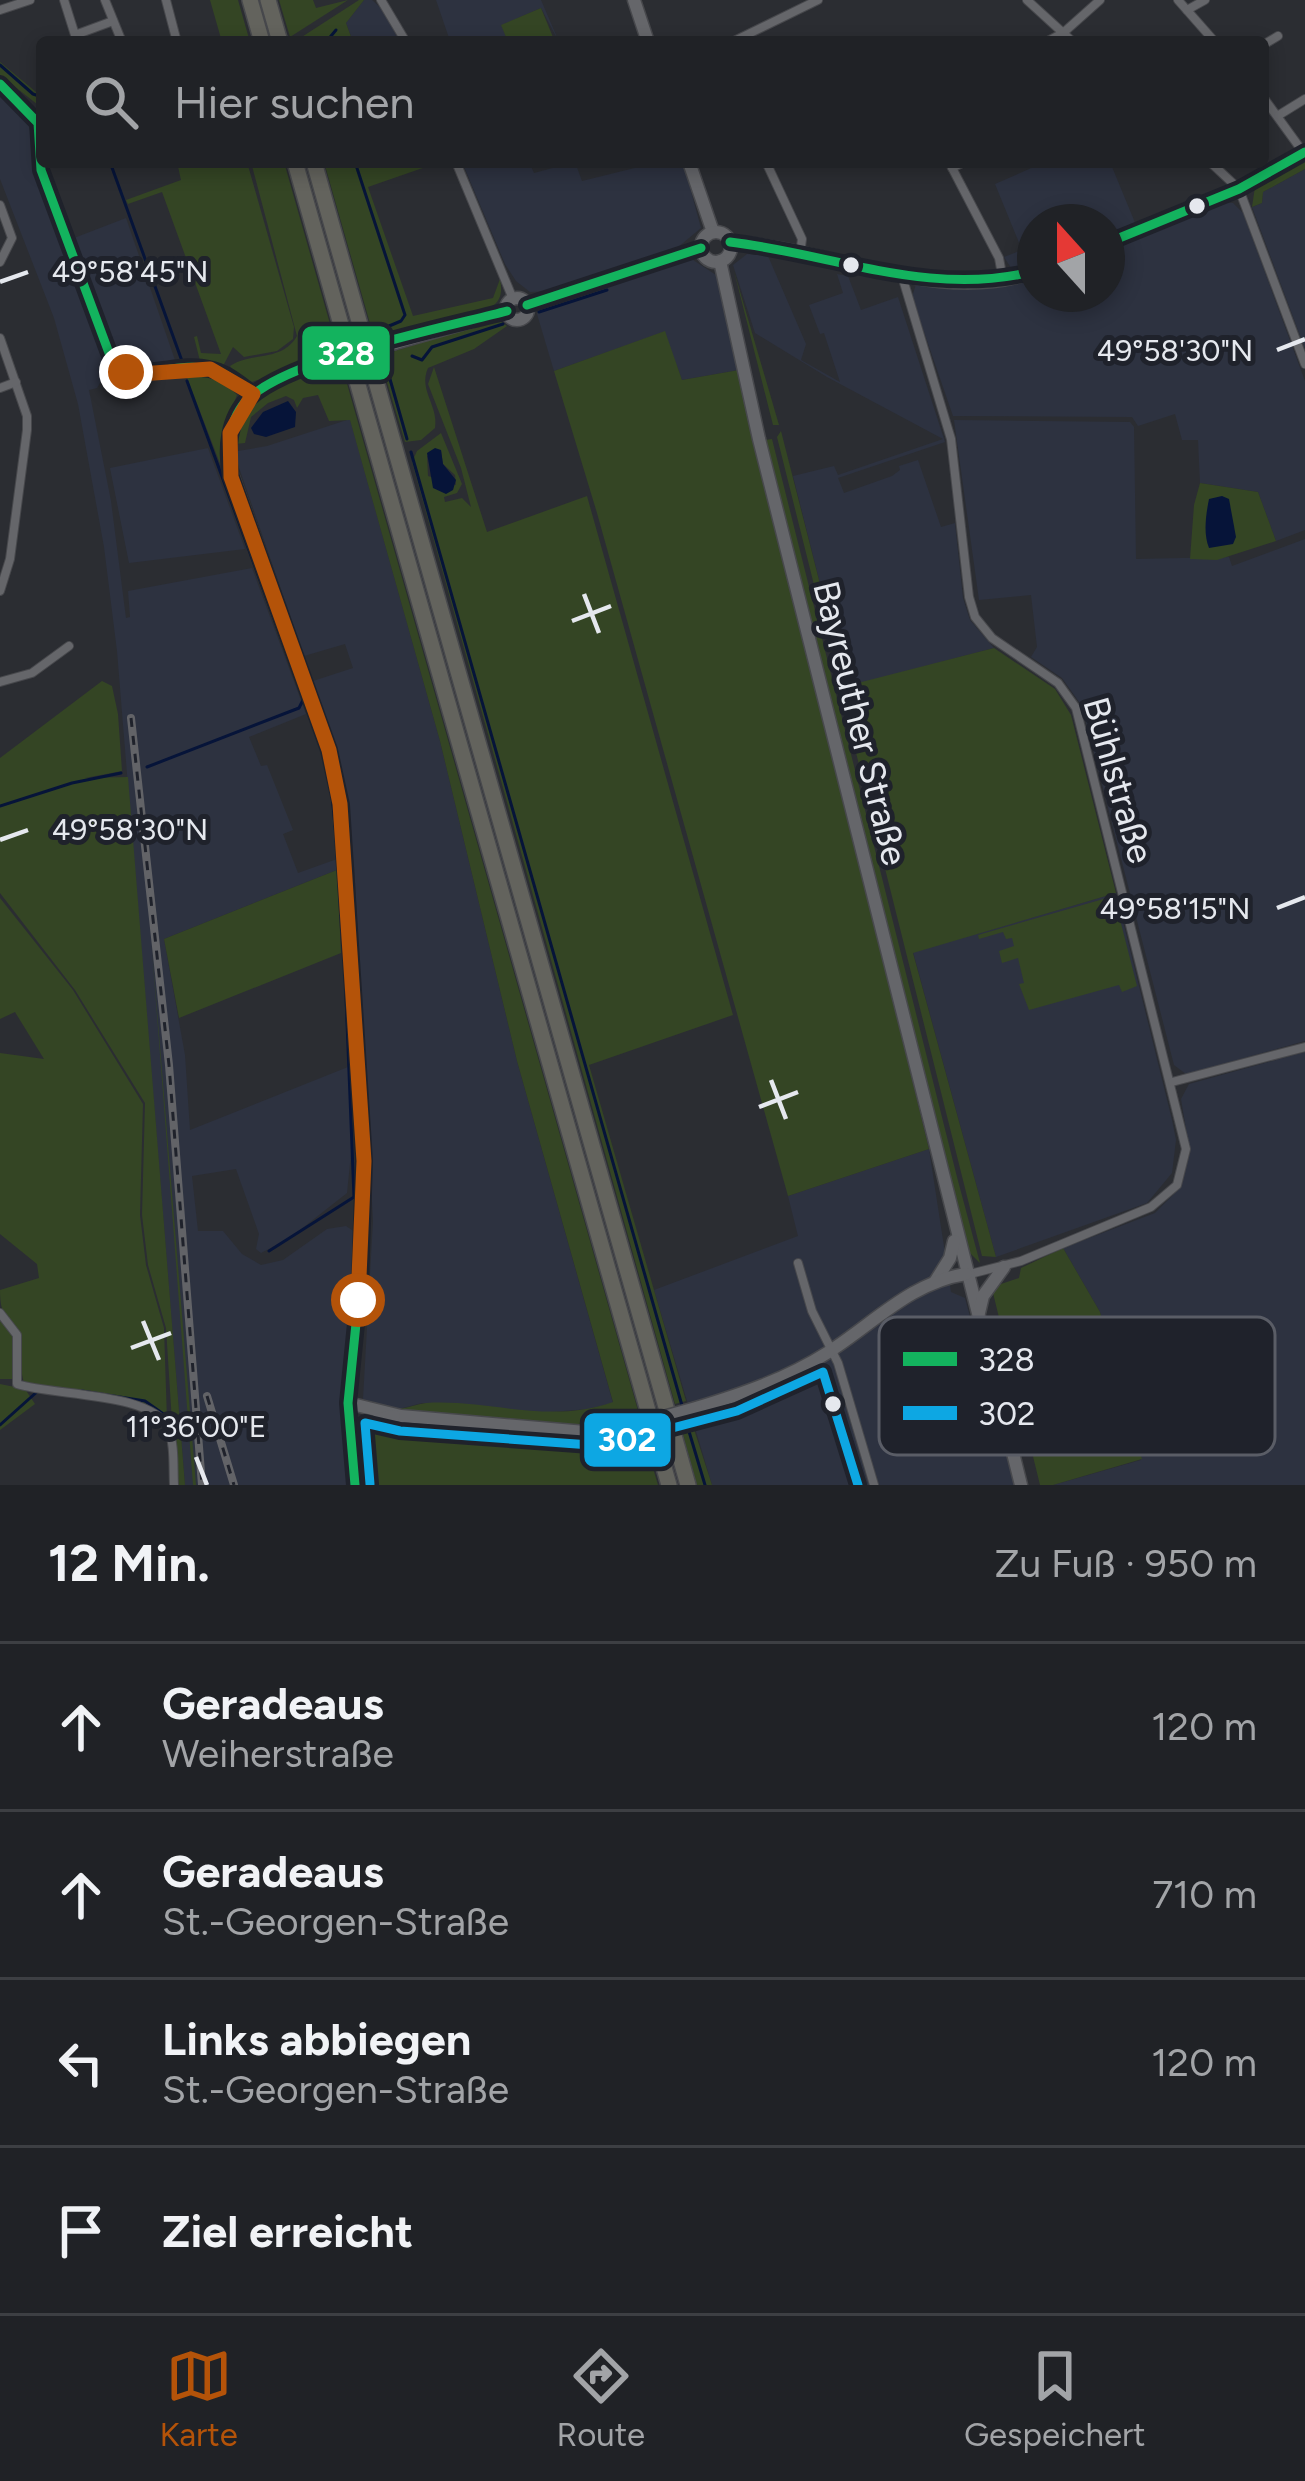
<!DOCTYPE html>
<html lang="de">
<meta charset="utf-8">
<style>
:root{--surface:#202226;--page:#2d2f32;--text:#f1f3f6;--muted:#a2a4a7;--line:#3d3f43;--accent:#b45309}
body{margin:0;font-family:Figtree,sans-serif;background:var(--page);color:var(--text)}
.compass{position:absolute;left:1017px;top:204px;width:108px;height:108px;border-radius:50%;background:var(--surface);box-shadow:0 6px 18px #0003;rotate:339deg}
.stop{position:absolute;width:36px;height:36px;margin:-27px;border:9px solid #b45309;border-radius:50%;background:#fff}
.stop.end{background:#b45309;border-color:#fff;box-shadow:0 3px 12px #0008}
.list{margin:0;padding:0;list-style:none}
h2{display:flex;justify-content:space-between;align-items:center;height:156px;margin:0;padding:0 48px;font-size:51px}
h2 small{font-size:39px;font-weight:400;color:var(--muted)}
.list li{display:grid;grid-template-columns:78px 1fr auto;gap:36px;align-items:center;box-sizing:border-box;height:168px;padding:0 48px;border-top:3px solid var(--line)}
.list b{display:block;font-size:45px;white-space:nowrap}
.list p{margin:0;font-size:39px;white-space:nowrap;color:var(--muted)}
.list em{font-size:39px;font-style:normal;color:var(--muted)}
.icon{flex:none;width:66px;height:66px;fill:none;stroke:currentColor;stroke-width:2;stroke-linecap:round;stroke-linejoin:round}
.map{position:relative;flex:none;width:1305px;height:1485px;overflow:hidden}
.search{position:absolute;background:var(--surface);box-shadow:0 6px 18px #0003;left:36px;right:36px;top:36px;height:132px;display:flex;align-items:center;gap:30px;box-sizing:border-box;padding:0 42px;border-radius:12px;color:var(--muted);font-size:45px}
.sheet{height:828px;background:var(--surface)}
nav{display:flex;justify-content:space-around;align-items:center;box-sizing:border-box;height:168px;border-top:3px solid var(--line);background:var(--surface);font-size:33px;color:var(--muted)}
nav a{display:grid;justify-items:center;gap:6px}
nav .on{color:var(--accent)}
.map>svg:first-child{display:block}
.built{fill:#2d3240}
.green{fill:#344524;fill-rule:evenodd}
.water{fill:#061439}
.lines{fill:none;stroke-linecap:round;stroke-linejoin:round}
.stream{stroke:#061439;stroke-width:3}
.street-casing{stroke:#47484c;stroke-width:10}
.secondary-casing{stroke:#47484c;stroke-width:15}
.highway-casing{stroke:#47484c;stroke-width:18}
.street{stroke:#65666a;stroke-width:8}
.secondary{stroke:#65666a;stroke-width:12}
.highway{stroke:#63635d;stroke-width:15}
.rail-casing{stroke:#626367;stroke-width:8}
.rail{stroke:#1f222b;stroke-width:3;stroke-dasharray:9;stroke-linecap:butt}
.secondary-bridge-casing{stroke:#47484c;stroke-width:15;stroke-linecap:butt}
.secondary-bridge{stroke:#65666a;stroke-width:12}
.bus-1-casing{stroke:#1f222b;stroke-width:18}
.bus-2-casing{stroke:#1f222b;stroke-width:18}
.bus-1{stroke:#13b35e;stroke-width:9}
.bus-2{stroke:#0da7e3;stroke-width:9}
.route{stroke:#b45309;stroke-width:15}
.ticks{fill:none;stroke:#e5e8ee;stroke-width:4.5}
.bus-dot{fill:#e5e8ee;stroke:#1f222b;stroke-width:4.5}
.labels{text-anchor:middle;stroke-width:10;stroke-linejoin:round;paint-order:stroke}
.street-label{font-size:36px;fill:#e5e8ee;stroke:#1f222b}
.key{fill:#1f222b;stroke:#5a5d66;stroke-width:3}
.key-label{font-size:33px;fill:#e5e8ee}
.ticks-label{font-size:30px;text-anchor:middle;fill:#e5e8ee;stroke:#1f222b;stroke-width:10;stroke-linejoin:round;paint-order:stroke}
.line-badge{stroke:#1f222b;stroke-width:4.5}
.badge-label{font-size:33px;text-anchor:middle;font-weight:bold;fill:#fff}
</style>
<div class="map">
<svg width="1305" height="1485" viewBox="0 0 1305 1485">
<rect width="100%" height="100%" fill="#2b2d32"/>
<!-- built -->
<g class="built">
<path d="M364 0H372L382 9 400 42H353L346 23Z"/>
<path d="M436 0H541L559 42 541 8 502 25 508 42H441L449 38Z"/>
<path d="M0 92 29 123 35 172 103 354V378L97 388 89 390 111 501 126 618 130 617 128 591 252 568 306 714 249 737 261 766 267 765 293 830 283 834 298 873 337 859V870L164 939 185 1055 190 1130 348 1067 352 1144 347 1193 291 1237 261 1253 256 1249 259 1234 236 1169 192 1176 198 1231H223L242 1254 261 1265 283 1260 327 1229 346 1226 355 1232 356 1283 342 1406 350 1485H185L117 651 104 547 78 404 54 318 0 179Z"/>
<path d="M462 162H529L534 173 575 162 582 181 659 162H683L701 228 677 248 550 291 530 292 516 281 505 264Z"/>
<path d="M1045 162 1062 165 1110 162 1136 225 1107 237V222H1035V266L1013 271 1004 257 1022 250 995 184Z"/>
<path d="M1305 169V349L1252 207 1262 203 1263 192Z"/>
<path d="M1222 202 1233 203 1243 213 1305 381V530L1276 541 1258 492 1200 483 1198 440H1182L1175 414 1138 426 1132 417 953 416 912 297 916 284 1005 286 1035 277V294H1107V249Z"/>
<path d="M126 218 176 363 140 367 118 357 74 238Z"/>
<path d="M747 254 768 256 806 344 801 360 840 382 824 333 820 334 809 305 843 293 837 274 848 276 861 310 898 297 945 442 838 478 844 493 892 476 900 470 899 466 918 460 941 527 955 523 963 598 970 620 994 648 846 687 793 476 834 466 838 475 943 439 827 377 755 333 733 265Z"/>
<path d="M690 258 716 275 739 370 682 380 664 332 554 371 537 314 541 307Z"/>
<path d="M350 419 440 741 517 1061 613 1403 589 1409 539 1413 422 1403 399 1409 363 1399 373 1221 354 864 340 769 313 681 353 668 345 644 304 656 235 456 238 451 267 446Z"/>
<path d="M954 420 1130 422 1134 427 1136 559 1229 557 1232 566 1305 539V1041L1186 1074 1174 1065 1082 706 1062 678 1031 657 1037 647 1031 595 979 600Z"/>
<path d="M208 448 245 549 129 563 110 468Z"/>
<path d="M1116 893 1172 1120 1176 1140 1172 1173 1147 1203 996 1257 913 952Z"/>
<path d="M1305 1052V1485H1053L1141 1460 1100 1312 1063 1248 1155 1213 1180 1188 1190 1153 1181 1099 1189 1084Z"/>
<path d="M929 1149 951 1292 965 1298 1015 1485H712L654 1290 798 1236 788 1196Z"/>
</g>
<!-- green -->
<g class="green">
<path d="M210 0H238L250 42H222Z"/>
<path d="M279 0H313L316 8 348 0 290 37Z"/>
<path d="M359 0H364L346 23 353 42H294Z"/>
<path d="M541 8 555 42H508L501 25Z"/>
<path d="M0 62 42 97V108L0 75Z"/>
<path d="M1305 157V169L1263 192 1262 203 1252 207 1255 187Z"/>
<path d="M177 162H247L294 327 293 339 277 351 244 357 233 347 223 366 200 361 194 337 197 336 201 353 221 354 162 192 128 204 126 200 181 180Z"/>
<path d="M251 162H284L338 352 252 382 238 376 230 366C252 351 281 363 297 336Z"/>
<path d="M324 162H440L368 187 413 316 493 298 500 279C502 289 502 298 494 305 480 319 398 334 375 341Z"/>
<path d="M734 271 779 425H773Z"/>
<path d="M497 319 507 326 474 349 428 368C418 390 439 406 435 428L421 440 405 442 379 356Z"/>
<path d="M665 331 682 380 739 370 929 1149 788 1196 597 513 554 371Z"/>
<path d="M342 366 639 1414 618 1424 585 1427 399 1409C408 1408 417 1404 426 1403 490 1399 548 1425 613 1402L517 1061 440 741 350 420 329 421 318 395 303 398 297 408 294 400 286 396 268 403 251 417 245 443 235 444C251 385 292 379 342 366Z"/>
<path d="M434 367 487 532 587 496 733 1015 589 1065 686 1401 675 1404 412 462 417 451 441 433 462 484 457 493 444 497 445 502 462 498 471 507 461 468 428 384ZM441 450 443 464 455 475 456 485 428 476 427 456Z"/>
<path d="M203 373 221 379 237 395 223 430 221 466 186 375Z"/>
<path d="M781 431 846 686 994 648 1055 689 1071 715 1116 893 913 953 996 1257 982 1256 777 437Z"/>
<path d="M772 439 957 1177 980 1263 967 1250 765 440Z"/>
<path d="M1200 483 1258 492 1276 541 1217 560 1190 559 1194 505Z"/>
<path d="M102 681 112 686 118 714 122 771 85 778 128 777 185 1485H176L166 1328 148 1265 142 1215 145 1103 75 990 0 893V758Z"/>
<path d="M337 870 341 953 179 1018 164 939Z"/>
<path d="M1114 896 1137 986 1122 992 1119 985 1029 1010 1019 984 1024 983 1018 958 1002 963 999 951 1014 946 1012 938 1006 939 1003 932 979 939 978 935Z"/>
<path d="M0 898 73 990 143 1104 140 1215 146 1265 164 1328 167 1420 145 1404 25 1385C18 1369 24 1351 18 1334 10 1310 0 1322 0 1290L39 1278 37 1264 0 1234V1053L44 1059 15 1012 0 1019Z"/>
<path d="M151 937 196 1485H193Z"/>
<path d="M1063 1248 1100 1312 1142 1459 1053 1485H1040L993 1293 1001 1284 1019 1278 1021 1268Z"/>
<path d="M0 1315 16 1335 14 1379H0Z"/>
<path d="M0 1384 25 1389 35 1404 0 1430Z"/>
<path d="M690 1417 712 1485H697L679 1420Z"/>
<path d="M392 1423 586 1439 642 1431 658 1485H367C368 1459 361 1429 392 1423Z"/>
</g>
<!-- water -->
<g class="water">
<path d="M288 401 296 412 295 427 266 437 254 434 251 428 263 412Z"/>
<path d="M435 448 441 450 443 464 456 480 453 490 446 494 433 488 427 453Z"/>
<path d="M1222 496 1229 499 1236 537 1233 544 1209 548C1203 534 1206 514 1209 499Z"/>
</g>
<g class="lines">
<!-- stream -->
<g class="stream">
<path d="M326 42 336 30"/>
<path d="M0 65 33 94 42 97"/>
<path d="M110 162 182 361"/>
<path d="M355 162 405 315 401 321 382 329 380 342"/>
<path d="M539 312 607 290"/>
<path d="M382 351 407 439"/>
<path d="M412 356 422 360 432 347 503 324"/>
<path d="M187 381 323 752 332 795 339 865"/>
<path d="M411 452 683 1409"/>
<path d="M147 767 299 708 303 700"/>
<path d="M0 806 72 783 121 773"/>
<path d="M269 1251 354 1197 344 946"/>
<path d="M82 1391 145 1401 169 1418"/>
<path d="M685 1418 705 1485"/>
<path d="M0 1425 39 1390"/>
</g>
<!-- street casing -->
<g class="street-casing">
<g id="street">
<path d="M64 0 75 35 113 21"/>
<path d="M105 0 122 42"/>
<path d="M166 0 177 42"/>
<path d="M381 0 406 42"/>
<path d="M1027 0 1073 42"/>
<path d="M1178 0 1215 42"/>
<path d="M0 10 30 0"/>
<path d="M1187 10 1205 0"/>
<path d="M732 42 818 0"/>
<path d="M1046 42 1063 33 1100 0"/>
<path d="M1263 45 1278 36"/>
<path d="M1263 97 1303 152"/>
<path d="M1279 115 1305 99"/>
<path d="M456 162 513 299"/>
<path d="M766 162 802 239 800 254"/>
<path d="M949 162 999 258 1003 280"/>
<path d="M1210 162 1239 189 1305 364"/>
<path d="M952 168 964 162"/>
<path d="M0 205 12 238 0 262"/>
<path d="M902 276 951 439 969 597 975 617 992 638 1058 683 1076 708 1186 1149 1177 1185 1151 1207 1021 1261 970 1274"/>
<path d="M0 338 27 416V430L10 559 0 591"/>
<path d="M0 388 16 382"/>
<path d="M0 682 32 673 69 646"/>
<path d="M1172 1082 1305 1047"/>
<path d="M798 1263 812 1311 838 1363 874 1485"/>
<path d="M0 1313 17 1335V1384C53 1396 152 1392 168 1428 175 1444 173 1468 174 1485"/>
</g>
</g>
<!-- secondary casing -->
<g class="secondary-casing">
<g id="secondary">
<path d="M634 0 648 42"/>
<path d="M0 84 38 123 41 170 112 361C140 387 170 364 203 368 222 369 238 384 253 394"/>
<path d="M689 162 713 232"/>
<circle cx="716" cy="247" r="15"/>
<path d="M730 242C824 247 943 307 1035 271"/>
<path d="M1107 243 1239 189 1305 152"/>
<path d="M720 261 759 439 1021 1485"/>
<circle cx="517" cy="309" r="11"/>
<path d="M527 305 701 248"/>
<path d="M395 343 507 311"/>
<path d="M324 363C266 381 230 395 228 463L329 750 341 805 364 1161 360 1284 348 1403 355 1485"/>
<path d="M935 1282 950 1258 954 1241"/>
<path d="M979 1313 983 1296 1004 1267"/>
<path d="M348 1403 401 1416 585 1432 624 1428"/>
<path d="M696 1408C742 1394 786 1379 827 1353 873 1324 911 1282 966 1274"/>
<path d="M358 1464C360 1437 363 1419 394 1416"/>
</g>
</g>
<!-- highway casing -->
<g class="highway-casing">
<g id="highway">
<path d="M250 0 262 42"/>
<path d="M268 0 280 42"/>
<path d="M295 162 669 1485"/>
<path d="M314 162 688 1485"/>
</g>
</g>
<!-- street -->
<use href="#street" class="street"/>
<!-- secondary -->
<use href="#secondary" class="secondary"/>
<!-- highway -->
<use href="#highway" class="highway"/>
<!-- rail casing -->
<g class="rail-casing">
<g id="rail">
<path d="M131 718 169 1065 202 1485"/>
<path d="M207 1396 234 1485"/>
</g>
</g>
<!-- rail -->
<use href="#rail" class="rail"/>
<!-- secondary-bridge casing -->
<g class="secondary-bridge-casing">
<g id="secondary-bridge">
<path d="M324 363 395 343"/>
<path d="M624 1428 696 1408"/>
</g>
</g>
<!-- secondary-bridge -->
<use href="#secondary-bridge" class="secondary-bridge"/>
<!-- bus-1 casing -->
<g class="bus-1-casing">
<g id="bus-1">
<path d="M0 84 38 123 41 170 112 361C144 384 174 361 209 369 226 372 240 385 253 394"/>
<path d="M730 242C833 254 931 298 1035 271"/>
<path d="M1107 243 1239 189 1305 152"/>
<path d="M527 305 701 248"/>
<path d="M355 1485 348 1403 360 1284 364 1161 341 805 329 750 231 477C226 450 228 418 249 398 292 358 446 327 507 311"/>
</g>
</g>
<!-- bus-2 casing -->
<g class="bus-2-casing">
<path id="bus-2" d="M370 1484 365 1423 400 1431 604 1446 737 1411 823 1372 858 1485"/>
</g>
<!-- bus-1 -->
<use href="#bus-1" class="bus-1"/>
<!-- bus-2 -->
<use href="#bus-2" class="bus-2"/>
</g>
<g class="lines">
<!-- route -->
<path class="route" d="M126 372 140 374 210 369 253 394 230 433 231 477 329 750 340 804 364 1161 358 1300"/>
</g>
<!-- ticks -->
<path class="ticks" d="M0 282 28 272M1277 350 1305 339M584 594 599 633M572 621 611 606M0 840 28 830M1277 908 1305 897M771 1080 786 1119M759 1107 798 1092M143 1321 159 1360M131 1348 171 1333M196 1457 207 1485"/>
<!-- markers -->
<g class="bus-dot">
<circle cx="1197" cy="206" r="10"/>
<circle cx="851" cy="265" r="10"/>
<circle cx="833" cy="1404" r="10"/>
</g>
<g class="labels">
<!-- street labels -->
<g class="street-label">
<text transform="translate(861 723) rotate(76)" y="13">Bayreuther Straße</text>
<text transform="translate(1119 780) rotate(74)" y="13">Bühlstraße</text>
</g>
</g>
<!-- legend -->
<rect x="879" y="1317" width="396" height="138" rx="18" class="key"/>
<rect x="903" y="1352" width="54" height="14" fill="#13b35e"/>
<rect x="903" y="1406" width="54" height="14" fill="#0da7e3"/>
<g class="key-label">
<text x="978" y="1371">328</text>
<text x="978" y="1425">302</text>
</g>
<g class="ticks-label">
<text x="130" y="282">49°58'45"N</text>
<text x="1175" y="361">49°58'30"N</text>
<text x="130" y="840">49°58'30"N</text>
<text x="1175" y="919">49°58'15"N</text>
<text x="196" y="1437">11°36'00"E</text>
</g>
<g class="line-badge">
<rect x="300" y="324" width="92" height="58" rx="12" fill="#13b35e"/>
<rect x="582" y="1411" width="91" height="58" rx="12" fill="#0da7e3"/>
</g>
<g class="badge-label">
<text x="346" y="365">328</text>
<text x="627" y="1451">302</text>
</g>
</svg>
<svg class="compass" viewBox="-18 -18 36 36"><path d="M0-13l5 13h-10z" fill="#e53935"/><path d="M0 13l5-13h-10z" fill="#a2a4a7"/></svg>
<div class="stop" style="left:358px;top:1300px"></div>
<div class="stop end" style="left:126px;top:372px"></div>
<div class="search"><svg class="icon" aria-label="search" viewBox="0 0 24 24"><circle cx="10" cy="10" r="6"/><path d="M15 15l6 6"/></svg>Hier suchen</div>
</div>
<section class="sheet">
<h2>12 Min.<small>Zu Fuß · 950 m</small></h2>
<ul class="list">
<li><svg class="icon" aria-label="ahead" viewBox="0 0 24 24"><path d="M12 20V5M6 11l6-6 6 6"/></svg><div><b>Geradeaus</b><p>Weiherstraße</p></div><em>120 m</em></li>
<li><svg class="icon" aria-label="ahead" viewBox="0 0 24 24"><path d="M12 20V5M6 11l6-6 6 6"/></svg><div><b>Geradeaus</b><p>St.-Georgen-Straße</p></div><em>710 m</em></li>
<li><svg class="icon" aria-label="left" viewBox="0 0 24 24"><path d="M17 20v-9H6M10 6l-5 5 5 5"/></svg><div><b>Links abbiegen</b><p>St.-Georgen-Straße</p></div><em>120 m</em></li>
<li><svg class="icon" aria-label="arrive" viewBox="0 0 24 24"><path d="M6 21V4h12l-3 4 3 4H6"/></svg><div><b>Ziel erreicht</b></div></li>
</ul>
</section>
<nav>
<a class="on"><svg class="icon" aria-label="map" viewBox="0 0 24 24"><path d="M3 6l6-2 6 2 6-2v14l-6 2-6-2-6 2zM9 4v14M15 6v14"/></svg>Karte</a>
<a><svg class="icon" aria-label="directions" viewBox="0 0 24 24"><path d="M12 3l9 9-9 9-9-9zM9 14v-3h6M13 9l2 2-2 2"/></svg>Route</a>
<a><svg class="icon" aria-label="saved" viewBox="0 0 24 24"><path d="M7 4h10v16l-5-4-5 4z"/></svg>Gespeichert</a>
</nav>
